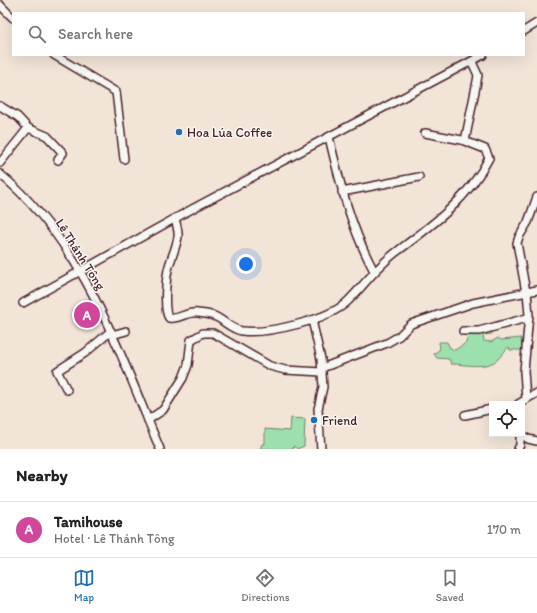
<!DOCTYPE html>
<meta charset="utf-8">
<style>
:root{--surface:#fff;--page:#f6f6f6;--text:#222;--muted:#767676;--line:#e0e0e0;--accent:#1f6fb2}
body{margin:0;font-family:Itim,sans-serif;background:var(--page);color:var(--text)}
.controls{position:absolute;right:12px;bottom:12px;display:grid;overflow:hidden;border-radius:0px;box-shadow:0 4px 16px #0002}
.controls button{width:36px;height:36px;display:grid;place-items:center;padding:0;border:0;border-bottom:1px solid var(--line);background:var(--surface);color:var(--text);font:20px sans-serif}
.you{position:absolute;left:246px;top:264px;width:14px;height:14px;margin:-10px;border:3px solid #fff;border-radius:50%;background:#1a73e8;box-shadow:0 0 0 6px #1a73e833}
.badge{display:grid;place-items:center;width:26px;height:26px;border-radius:50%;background:var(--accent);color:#fff;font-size:13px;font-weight:700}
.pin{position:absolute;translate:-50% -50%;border:2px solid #fff;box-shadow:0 1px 4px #0006}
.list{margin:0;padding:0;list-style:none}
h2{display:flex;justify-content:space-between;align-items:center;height:52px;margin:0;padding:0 16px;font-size:17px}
h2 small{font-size:13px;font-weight:400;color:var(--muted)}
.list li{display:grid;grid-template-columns:26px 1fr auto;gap:12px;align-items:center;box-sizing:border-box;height:56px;padding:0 16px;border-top:1px solid var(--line)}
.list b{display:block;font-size:15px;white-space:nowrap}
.list p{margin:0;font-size:13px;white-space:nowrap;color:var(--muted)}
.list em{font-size:13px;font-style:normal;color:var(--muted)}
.icon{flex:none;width:22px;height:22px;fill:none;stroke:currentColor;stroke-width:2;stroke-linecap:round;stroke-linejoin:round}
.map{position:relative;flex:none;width:537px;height:449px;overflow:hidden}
.search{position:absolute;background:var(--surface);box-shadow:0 4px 16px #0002;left:12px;right:12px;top:12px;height:44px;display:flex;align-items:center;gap:10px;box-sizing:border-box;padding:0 14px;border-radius:0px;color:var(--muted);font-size:15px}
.sheet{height:108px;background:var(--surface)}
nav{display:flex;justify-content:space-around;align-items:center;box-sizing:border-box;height:56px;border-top:1px solid var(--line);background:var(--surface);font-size:11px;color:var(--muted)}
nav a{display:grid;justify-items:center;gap:2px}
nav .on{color:var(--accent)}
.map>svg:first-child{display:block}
.green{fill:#9ce1ad;stroke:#73806c}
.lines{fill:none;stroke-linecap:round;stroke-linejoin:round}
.street-casing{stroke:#4a1f2b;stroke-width:10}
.street{stroke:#f6f6f2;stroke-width:7}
.poi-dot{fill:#1f6fb2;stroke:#f6f6f2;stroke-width:1.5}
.labels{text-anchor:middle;stroke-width:3;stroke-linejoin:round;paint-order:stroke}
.poi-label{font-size:13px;fill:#4a1f2b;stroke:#f6f6f2;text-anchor:start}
.street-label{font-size:13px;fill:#4a1f2b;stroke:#f6f6f2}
</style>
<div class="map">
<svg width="537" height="449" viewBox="0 0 537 449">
<rect width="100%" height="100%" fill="#f2e4d7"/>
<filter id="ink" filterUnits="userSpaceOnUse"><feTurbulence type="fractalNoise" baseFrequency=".025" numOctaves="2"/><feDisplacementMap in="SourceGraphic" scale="8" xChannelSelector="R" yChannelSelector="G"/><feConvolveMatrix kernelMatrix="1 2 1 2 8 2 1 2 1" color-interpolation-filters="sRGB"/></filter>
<g filter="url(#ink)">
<!-- green -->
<g class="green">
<path d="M491 328 492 334 483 335 484 341 491 342 498 338 501 340 521 338 522 350H510L509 347C505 350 502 355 498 359 487 370 465 364 451 364L449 359 437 358 434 354 440 349 439 342H447L450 348 455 350 466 343 469 332Z"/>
<path d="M291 418 305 419 304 446 297 449 294 446 293 449H260L262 444H265V429L290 431Z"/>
</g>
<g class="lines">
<!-- street casing -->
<g class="street-casing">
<g id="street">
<path d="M0 5 13 18"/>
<path d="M524 31 537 23"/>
<path d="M54 55 116 92 124 159"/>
<path d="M0 106 18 117 28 128 47 136 63 153 58 160"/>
<path d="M329 137C340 184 351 228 374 271"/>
<path d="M465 141 477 81 478 75 472 62"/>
<path d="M0 163 28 128"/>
<path d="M0 174C84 243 119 352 160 449"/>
<path d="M342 192 419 177"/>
<path d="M175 218C176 224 179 231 178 237 176 248 172 256 169 266 166 276 163 311 169 318 179 320 187 311 198 313 205 314 212 314 218 318 225 322 233 330 242 331 268 334 329 320 348 301 365 284 379 264 399 250 434 224 469 198 489 158L485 149 462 140 425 133"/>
<path d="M526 292 517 243 519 237 528 222 537 197"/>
<path d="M23 303 192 209 483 55"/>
<path d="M312 320 321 359 323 387 318 409 321 449"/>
<path d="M463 331H479L527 318"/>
<path d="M112 335 126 331"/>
<path d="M322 368 387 343 399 336 411 324 473 303 537 290"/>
<path d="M67 390 57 371 85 353 111 331"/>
<path d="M526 399 524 371 529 315 527 292"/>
<path d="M518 404 537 393"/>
<path d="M465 415 492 409"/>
<path d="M148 420 163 410 183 378 188 365 191 340 203 333H213L270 366 285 370 322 372"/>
<path d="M521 434 528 439 537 441"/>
<path d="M518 449 520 445V434"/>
</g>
</g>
<!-- street -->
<use href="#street" class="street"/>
</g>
</g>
<!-- markers -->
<g class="poi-dot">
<circle cx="179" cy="132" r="4"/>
<circle cx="314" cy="420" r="4"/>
</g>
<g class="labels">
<!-- poi labels -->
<g class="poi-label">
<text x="187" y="137">Hoa Lúa Coffee</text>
<text x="322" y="425">Friend</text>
</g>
<!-- street labels -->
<g class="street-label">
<text transform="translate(81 254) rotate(58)" y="5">Lê Thánh Tông</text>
</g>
</g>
</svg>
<div class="controls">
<button><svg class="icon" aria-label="locate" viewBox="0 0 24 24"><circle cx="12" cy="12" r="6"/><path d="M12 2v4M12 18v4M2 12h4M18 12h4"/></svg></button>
</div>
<div class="you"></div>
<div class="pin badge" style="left:87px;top:315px;background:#d1479c">A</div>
<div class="search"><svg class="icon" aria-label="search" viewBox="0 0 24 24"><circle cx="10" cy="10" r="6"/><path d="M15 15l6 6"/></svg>Search here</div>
</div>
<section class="sheet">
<h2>Nearby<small></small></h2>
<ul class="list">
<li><span class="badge" style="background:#d1479c">A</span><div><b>Tamihouse</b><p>Hotel · Lê Thánh Tông</p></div><em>170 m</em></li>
</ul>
</section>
<nav>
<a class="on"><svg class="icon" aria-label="map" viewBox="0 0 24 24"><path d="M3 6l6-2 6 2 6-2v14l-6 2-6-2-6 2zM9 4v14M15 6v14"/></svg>Map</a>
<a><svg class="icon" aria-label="directions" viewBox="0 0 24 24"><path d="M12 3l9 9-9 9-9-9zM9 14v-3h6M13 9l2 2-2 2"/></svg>Directions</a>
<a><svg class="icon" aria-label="saved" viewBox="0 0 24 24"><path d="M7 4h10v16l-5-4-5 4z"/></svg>Saved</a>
</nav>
